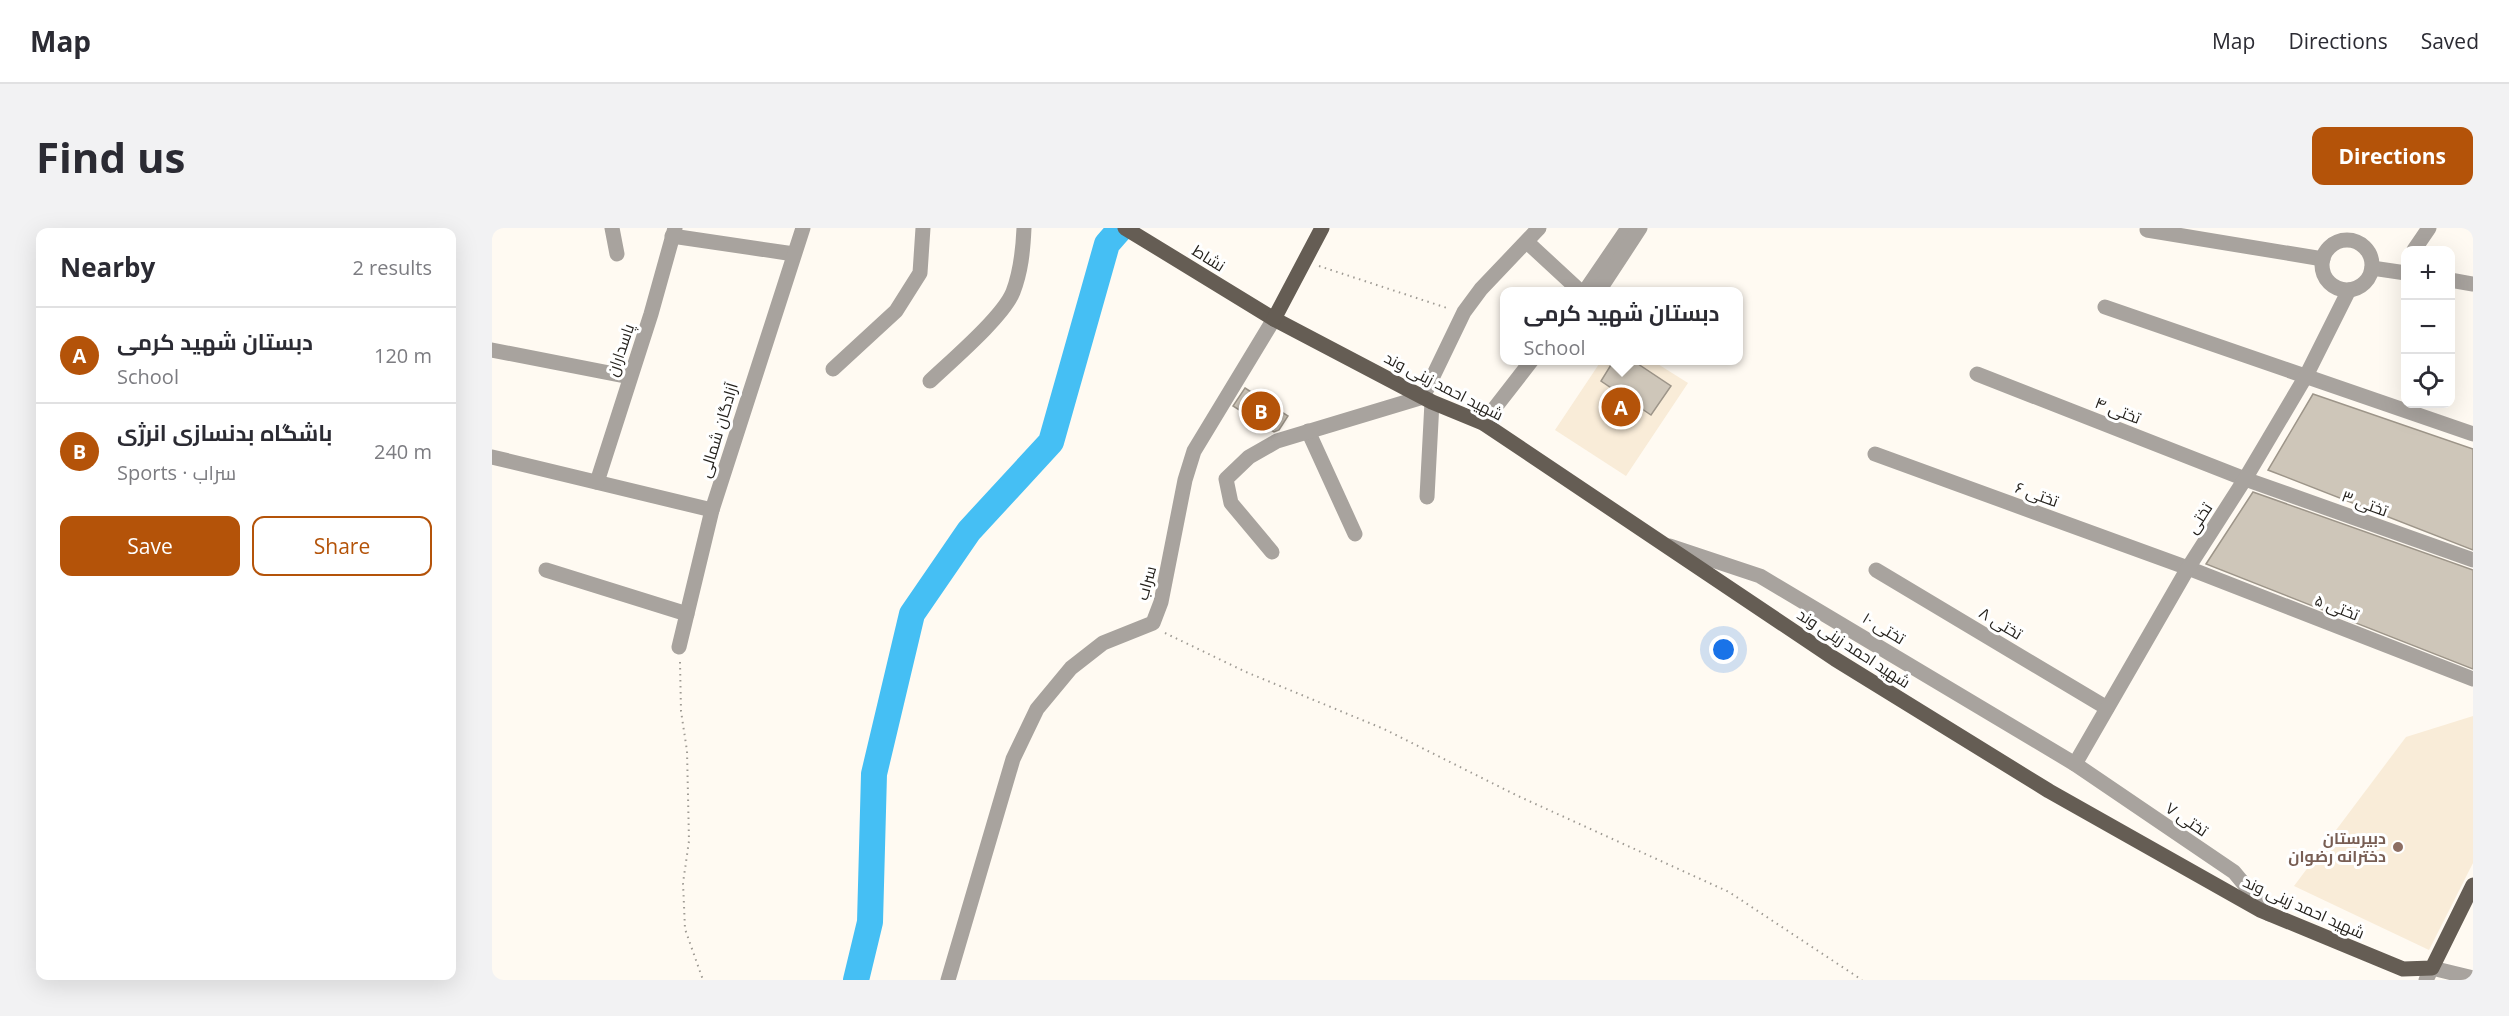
<!DOCTYPE html>
<meta charset="utf-8">
<style>
:root{--surface:#fff;--page:#f2f2f3;--text:#2b2b33;--muted:#7c7c81;--line:#e1e1e2;--accent:#b45309}
body{margin:0;font-family:"Open Sans",Cairo,sans-serif;background:var(--page);color:var(--text)}
.controls{position:absolute;right:18px;top:18px;display:grid;overflow:hidden;border-radius:12px;box-shadow:0 6px 24px #0002}
.controls button{width:54px;height:54px;display:grid;place-items:center;padding:0;border:0;border-bottom:2px solid var(--line);background:var(--surface);color:var(--text);font:30px sans-serif}
.you{position:absolute;left:1232px;top:422px;width:21px;height:21px;margin:-15px;border:4px solid #fff;border-radius:50%;background:#1a73e8;box-shadow:0 0 0 9px #1a73e833}
.badge{display:grid;place-items:center;width:39px;height:39px;border-radius:50%;background:var(--accent);color:#fff;font-size:20px;font-weight:700}
.pin{position:absolute;translate:-50% -50%;border:3px solid #fff;box-shadow:0 2px 6px #0006}
.popup{position:absolute;left:1008px;top:59px;width:243px;height:78px;box-sizing:border-box;display:grid;place-content:center;border-radius:12px;background:var(--surface);filter:drop-shadow(0 2px 4px #0005);font-size:20px;white-space:nowrap;color:var(--muted)}
.popup b{font-size:22px;color:var(--text)}
.popup::after{content:'';position:absolute;left:50%;top:100%;margin-left:-12px;border:12px solid transparent;border-top-color:var(--surface)}
.list{margin:0;padding:0;list-style:none}
h2{display:flex;justify-content:space-between;align-items:center;height:78px;margin:0;padding:0 24px;font-size:26px}
h2 small{font-size:20px;font-weight:400;color:var(--muted)}
.list li{display:grid;grid-template-columns:39px 1fr auto;gap:18px;align-items:center;box-sizing:border-box;height:96px;padding:0 24px;border-top:2px solid var(--line)}
.list b{display:block;font-size:22px;white-space:nowrap}
.list p{margin:0;font-size:20px;white-space:nowrap;color:var(--muted)}
.list em{font-size:20px;font-style:normal;color:var(--muted)}
.actions{display:flex;gap:12px;padding:18px 24px}
.actions a{flex:1;padding:14px 0;border:2px solid var(--accent);border-radius:12px;text-align:center;font-size:21px;color:var(--accent)}
.actions .main{background:var(--accent);color:#fff}
.icon{flex:none;width:33px;height:33px;fill:none;stroke:currentColor;stroke-width:2;stroke-linecap:round;stroke-linejoin:round}
.map{position:relative;flex:none;width:1981px;height:752px;overflow:hidden;border-radius:12px}
header{display:flex;align-items:center;gap:36px;box-sizing:border-box;height:84px;padding:0 30px;background:var(--surface);border-bottom:2px solid var(--line)}
header strong{font-size:28px}
nav{display:flex;gap:33px;margin-inline-start:auto;font-size:21px}
.intro{display:flex;align-items:center;justify-content:space-between;box-sizing:border-box;height:144px;padding:0 36px}
h1{margin:0;font-size:42px}
.button{padding:15px 27px;border-radius:12px;background:var(--accent);color:#fff;font-size:21px;font-weight:700}
main{display:flex;gap:36px;padding:0 36px}
aside{flex:1;background:var(--surface);border-radius:12px;box-shadow:0 6px 24px #0002}
.map>svg:first-child{display:block}
.built{fill:#f9ecd8}
.lines{fill:none;stroke-linecap:round;stroke-linejoin:round}
.river{stroke:#45bff4;stroke-width:26}
.building{fill:#cec6b9;stroke:#9d9589;stroke-width:1.5}
.path{stroke:#9f9b94;stroke-width:2;stroke-dasharray:1.5 4.5;stroke-linecap:butt}
.minor{stroke:#a8a39e;stroke-width:15}
.major{stroke:#655d54;stroke-width:15}
.education-dot{fill:#8d6e63;stroke:#fff;stroke-width:2}
.labels{text-anchor:middle;stroke-width:6;stroke-linejoin:round;paint-order:stroke}
.street-label{font-size:16px;fill:#25221d;stroke:#fff}
.education-label{font-size:16px;font-weight:bold;fill:#785e54;stroke:#fff;text-anchor:end}
</style>
<header>
<strong>Map</strong>
<nav><a>Map</a><a>Directions</a><a>Saved</a></nav>
</header>
<div class="intro"><h1>Find us</h1><a class="button">Directions</a></div>
<main>
<aside>
<h2>Nearby<small>2 results</small></h2>
<ul class="list">
<li><span class="badge">A</span><div><b>دبستان شهید کرمی</b><p>School</p></div><em>120 m</em></li>
<li><span class="badge">B</span><div><b>باشگاه بدنسازی انرژی</b><p>Sports · سراب</p></div><em>240 m</em></li>
</ul>
<div class="actions"><a class="main">Save</a><a>Share</a></div>
</aside>
<div class="map">
<svg width="1981" height="752" viewBox="0 0 1981 752">
<rect width="100%" height="100%" fill="#fffaf2"/>
<!-- built -->
<g class="built">
<path d="M1109 133H1161L1196 155 1134 248 1063 202Z"/>
<path d="M1981 488V635L1937 722 1802 658 1914 509Z"/>
</g>
<g class="lines">
<!-- river -->
<path class="river" d="M364 752 378 694 382 546 420 386 477 303 559 214 615 16 629 0"/>
</g>
<!-- building -->
<g class="building">
<path d="M1122 132H1140L1179 158 1159 187 1109 153Z"/>
<path d="M753 160 796 188 787 202 782 204 741 178Z"/>
<path d="M1821 166 1981 221V322L1776 242Z"/>
<path d="M1761 264 1981 342V441L1714 336Z"/>
</g>
<g class="lines">
<!-- path -->
<g class="path">
<path d="M827 38 958 81"/>
<path d="M673 405 754 444 892 501 1026 568 1237 664 1370 752"/>
<path d="M188 434 189 483 195 523 197 613 191 655 193 701 211 752"/>
</g>
<!-- minor -->
<g class="minor">
<path d="M120 0 125 26"/>
<path d="M1655 2 1831 31"/>
<path d="M180 8 302 26"/>
<circle cx="1855" cy="37" r="25"/>
<path d="M1035 14 1088 63"/>
<path d="M1922 22 1937 0"/>
<path d="M1880 40 1914 45"/>
<path d="M1958 52 1981 56"/>
<path d="M1093 63 1136 0"/>
<path d="M1097 63 1112 55 1148 0"/>
<path d="M1613 79 1981 206"/>
<path d="M0 122 138 149"/>
<path d="M341 141 404 83 428 45 431 0"/>
<path d="M1485 146 1753 251 1981 332"/>
<path d="M438 153C459 133 511 89 521 64 529 43 531 23 532 0"/>
<path d="M991 195 1040 132"/>
<path d="M816 203 863 306"/>
<path d="M1383 226 1696 340 1981 451"/>
<path d="M0 229 220 282"/>
<path d="M105 254 159 86 183 0"/>
<path d="M935 269 940 174"/>
<path d="M1178 318 1268 348 1583 536 1742 644 1777 686"/>
<path d="M780 324 739 275 734 251 757 229 785 213 931 169 972 84 989 61 1047 0"/>
<path d="M54 342 195 386"/>
<path d="M1384 342 1615 480"/>
<path d="M187 419 220 282 311 0"/>
<path d="M1583 536 1696 340 1753 251 1814 148 1857 62"/>
<path d="M456 752 521 531 545 481 579 440 611 415 661 395 669 374 693 252 702 223 782 91"/>
<path d="M1934 752 1940 740 1981 750"/>
</g>
<!-- major -->
<g class="major">
<path d="M633 0 782 91 940 174 991 195 1343 431 1557 563 1768 682 1911 741 1940 740 1981 657"/>
<path d="M782 91 830 0"/>
</g>
</g>
<!-- markers -->
<circle class="education-dot" cx="1906" cy="619" r="6"/>
<g class="labels">
<!-- street labels -->
<g class="street-label">
<text transform="translate(717 30) rotate(32)" y="6">نشاط</text>
<text transform="translate(128 122) rotate(-71)" y="6">پاسداران</text>
<text transform="translate(952 158) rotate(27)" y="6">شهید احمد زینی وند</text>
<text transform="translate(1626 182) rotate(21)" y="6">تختی ۴</text>
<text transform="translate(226 202) rotate(-73)" y="6">آزادگان شمالی</text>
<text transform="translate(1545 266) rotate(20)" y="6">تختی ۶</text>
<text transform="translate(1873 275) rotate(20)" y="6">تختی ۳</text>
<text transform="translate(1707 290) rotate(-57)" y="6">تختی</text>
<text transform="translate(654 355) rotate(-75)" y="6">سراب</text>
<text transform="translate(1845 379) rotate(21)" y="6">تختی ۵</text>
<text transform="translate(1509 395) rotate(31)" y="6">تختی ۸</text>
<text transform="translate(1392 400) rotate(31)" y="6">تختی ۱۰</text>
<text transform="translate(1362 420) rotate(33)" y="6">شهید احمد زینی وند</text>
<text transform="translate(1695 591) rotate(34)" y="6">تختی ۷</text>
<text transform="translate(1812 679) rotate(24)" y="6">شهید احمد زینی وند</text>
</g>
<!-- education labels -->
<g class="education-label">
<text x="1894" y="616">دبیرستان<tspan x="1894" dy="18">دخترانه رضوان</tspan></text>
</g>
</g>
</svg>
<div class="controls">
<button>+</button>
<button>−</button>
<button><svg class="icon" aria-label="locate" viewBox="0 0 24 24"><circle cx="12" cy="12" r="6"/><path d="M12 2v4M12 18v4M2 12h4M18 12h4"/></svg></button>
</div>
<div class="you"></div>
<div class="pin badge" style="left:1129px;top:179px">A</div>
<div class="popup"><b>دبستان شهید کرمی</b>School</div>
<div class="pin badge" style="left:769px;top:183px">B</div>
</div>
</main>
